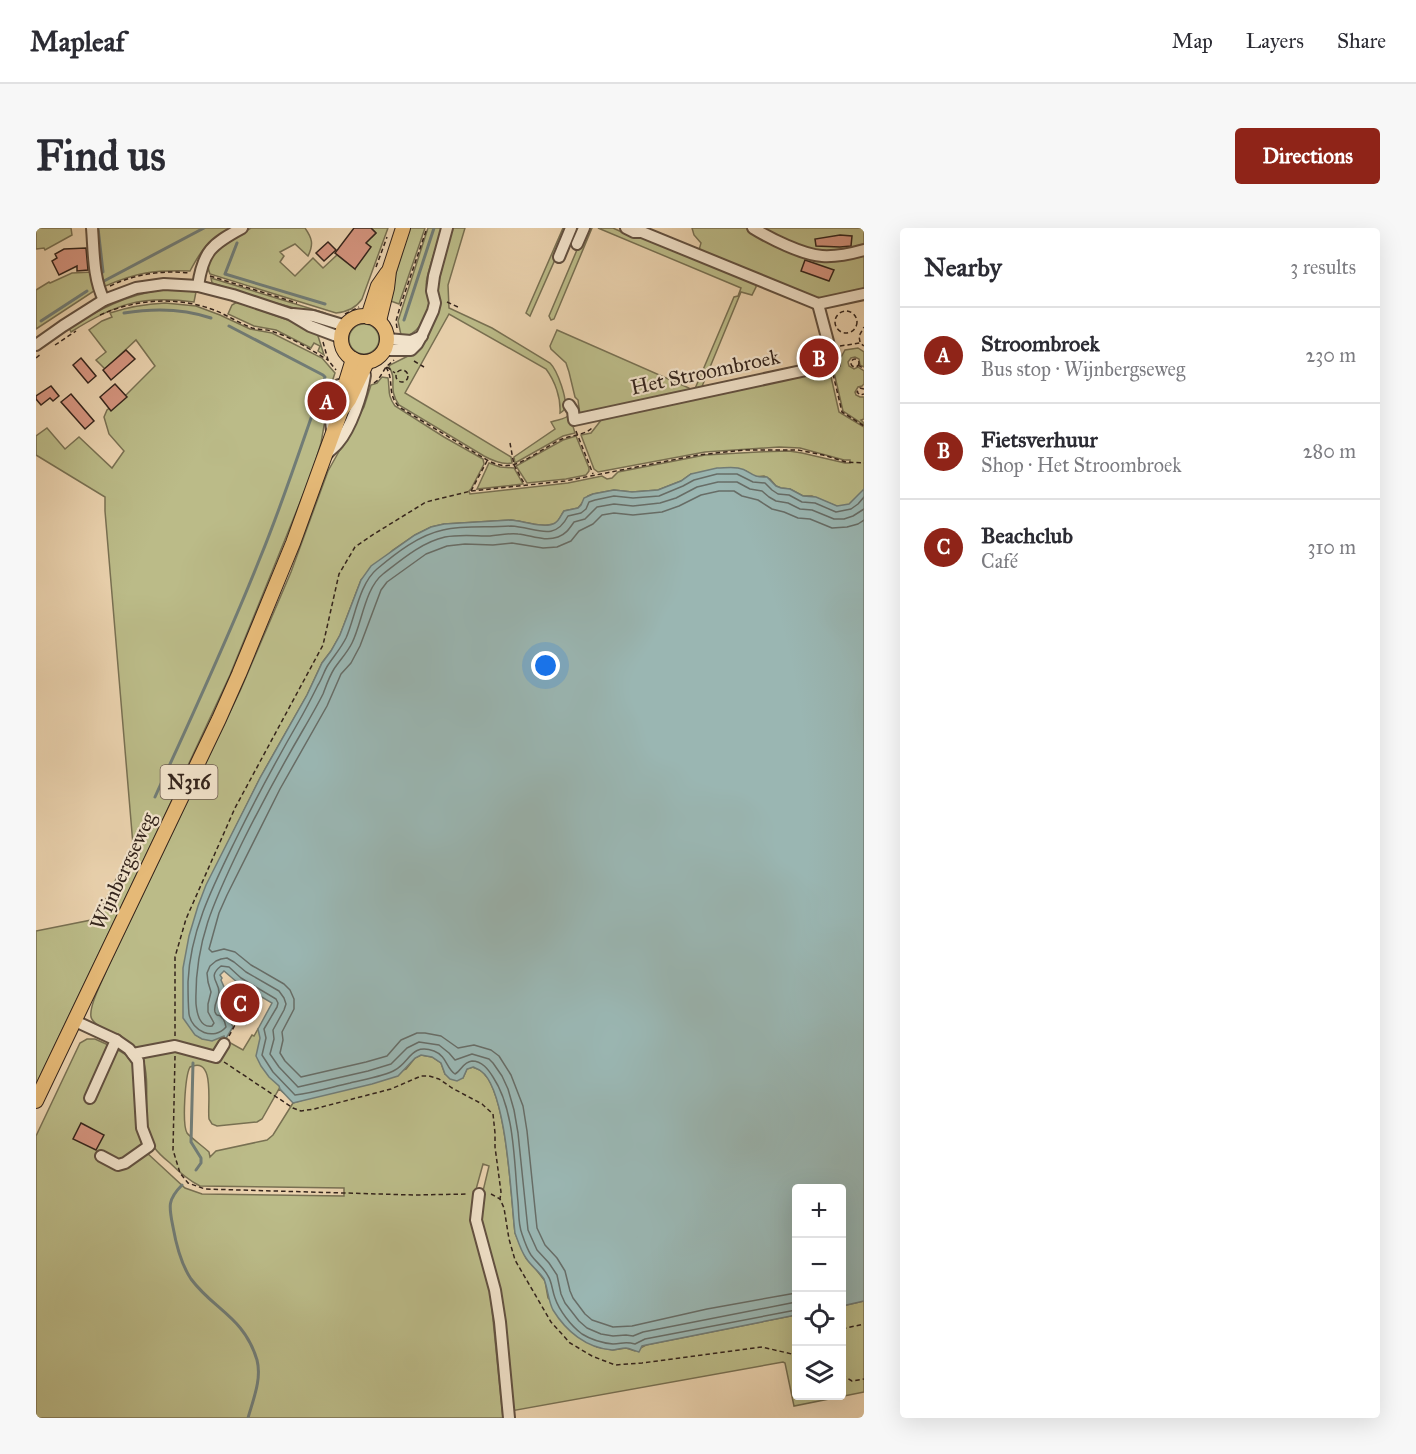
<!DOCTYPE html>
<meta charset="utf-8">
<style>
:root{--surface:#fff;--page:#f7f7f7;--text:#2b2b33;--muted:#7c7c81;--line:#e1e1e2;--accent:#8f2418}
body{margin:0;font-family:"IM FELL Great Primer",serif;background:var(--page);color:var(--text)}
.controls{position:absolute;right:18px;bottom:18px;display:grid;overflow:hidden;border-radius:6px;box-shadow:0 6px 24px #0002}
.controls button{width:54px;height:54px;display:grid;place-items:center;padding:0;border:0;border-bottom:2px solid var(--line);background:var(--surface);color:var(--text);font:30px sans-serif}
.you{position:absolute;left:510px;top:438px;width:21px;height:21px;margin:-15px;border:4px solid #fff;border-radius:50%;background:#1a73e8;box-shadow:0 0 0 9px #1a73e833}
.badge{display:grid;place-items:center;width:39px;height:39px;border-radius:50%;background:var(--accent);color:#fff;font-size:20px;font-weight:700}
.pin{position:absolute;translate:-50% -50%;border:3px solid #fff;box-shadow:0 2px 6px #0006}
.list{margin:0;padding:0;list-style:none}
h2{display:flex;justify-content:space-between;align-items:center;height:78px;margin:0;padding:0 24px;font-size:26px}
h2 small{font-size:20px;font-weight:400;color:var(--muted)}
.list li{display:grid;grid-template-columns:39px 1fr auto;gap:18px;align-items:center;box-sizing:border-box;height:96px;padding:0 24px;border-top:2px solid var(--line)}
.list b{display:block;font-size:22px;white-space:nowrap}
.list p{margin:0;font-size:20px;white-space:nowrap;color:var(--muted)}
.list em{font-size:20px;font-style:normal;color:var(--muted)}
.icon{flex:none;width:33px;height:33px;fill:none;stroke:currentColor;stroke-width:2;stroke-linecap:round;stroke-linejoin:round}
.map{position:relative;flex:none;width:828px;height:1190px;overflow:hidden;border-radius:6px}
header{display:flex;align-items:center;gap:36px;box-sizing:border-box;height:84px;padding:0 30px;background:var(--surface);border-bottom:2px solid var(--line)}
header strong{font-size:28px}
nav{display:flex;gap:33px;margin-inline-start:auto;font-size:21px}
.intro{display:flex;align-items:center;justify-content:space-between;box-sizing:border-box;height:144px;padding:0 36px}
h1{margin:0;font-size:42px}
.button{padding:15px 27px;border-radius:6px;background:var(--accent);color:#fff;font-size:21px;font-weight:700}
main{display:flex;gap:36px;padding:0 36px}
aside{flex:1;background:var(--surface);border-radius:6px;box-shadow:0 6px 24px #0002}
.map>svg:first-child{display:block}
.green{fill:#bb8;stroke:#787052;stroke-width:1.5}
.water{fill:#9ab6b2;stroke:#717c76;stroke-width:1.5}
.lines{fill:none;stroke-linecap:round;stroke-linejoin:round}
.shore{stroke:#676d67;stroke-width:1.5}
.stream{stroke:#717c76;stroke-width:3}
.building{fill:#d69580;stroke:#34241c;stroke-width:1.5}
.minor-casing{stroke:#625040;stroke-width:14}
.major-casing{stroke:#34241c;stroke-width:16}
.path{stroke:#34241c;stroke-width:1.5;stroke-dasharray:4.5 3;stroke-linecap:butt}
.minor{stroke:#f1e2ca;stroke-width:10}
.major{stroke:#e5b977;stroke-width:14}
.labels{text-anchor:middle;stroke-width:4.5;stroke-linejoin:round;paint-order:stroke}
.shield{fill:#f1e2ca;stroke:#6d5d50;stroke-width:1.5}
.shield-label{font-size:20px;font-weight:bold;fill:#34241c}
.street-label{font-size:21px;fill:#34241c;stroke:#f1e2ca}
</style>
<header>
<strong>Mapleaf</strong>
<nav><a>Map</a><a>Layers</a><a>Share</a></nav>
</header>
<div class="intro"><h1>Find us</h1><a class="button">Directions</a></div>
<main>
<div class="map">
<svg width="828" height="1190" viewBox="0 0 828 1190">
<rect width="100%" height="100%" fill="#ead2ae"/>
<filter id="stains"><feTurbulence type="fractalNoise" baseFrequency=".00333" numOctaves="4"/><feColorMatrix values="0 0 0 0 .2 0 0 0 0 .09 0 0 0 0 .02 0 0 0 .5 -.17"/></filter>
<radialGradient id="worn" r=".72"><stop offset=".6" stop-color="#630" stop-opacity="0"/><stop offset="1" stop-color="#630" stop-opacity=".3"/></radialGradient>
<!-- green -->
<g class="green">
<path d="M0 0H35L36 7 9 22 8 20 0 21Z"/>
<path d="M59 0H196C171 14 168 17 154 43 118 42 101 44 67 59L65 58Z"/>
<path d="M215 0H269C276 10 278 16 272 28L259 16 244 24 248 28 244 34 259 48 277 30 287 40 301 27 319 41 316 5 326 0 336 9 340 5 336 1 335 2 332 0H352L326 71C320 80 311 84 300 85L174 46C164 25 200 8 215 0Z"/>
<path d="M373 0H389L363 76 352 72Z"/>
<path d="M392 0H406C401 17 395 33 391 50 388 63 394 67 393 78 392 91 379 107 367 109L365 107 362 93Z"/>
<path d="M416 0H429L412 57 413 80 456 100 514 135C521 142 533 173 528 182 527 183 526 184 524 185 525 170 519 153 510 141L413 86 369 165 475 229 476 235C466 237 457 233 448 228L363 177C351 160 362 152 353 139L354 137 372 128 388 115 402 82 401 60Z"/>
<path d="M527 0H533L494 88 490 85Z"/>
<path d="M552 0H556L518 91 515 92 513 88 546 10Z"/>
<path d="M562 0H577L590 6 597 5 611 10 720 56V59L716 67 705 64 665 161 658 163 698 69 702 68 705 60Z"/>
<path d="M656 0H712L770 28 828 25V61L786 71 773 68 663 22 665 15 658 7Z"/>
<path d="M721 0H828V20L779 25Z"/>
<path d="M57 44 59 60 58 63 0 101V62L13 54 14 55 36 45Z"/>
<path d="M175 50 289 85 288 88 236 74 176 55Z"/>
<path d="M125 62H143L160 64 158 74C105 67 79 76 35 104L33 100C63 81 91 67 125 62Z"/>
<path d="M201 74 252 92 283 106 282 108 288 127 282 123 284 118 278 115 275 120 240 102 218 98 192 86 196 77Z"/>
<path d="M129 75 160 78 184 87 214 101 236 105 286 130 299 145 288 178 291 181 285 215 276 245 194 447 122 602 0 857V703L60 691 97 617 69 283V269L0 227V208L11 200 29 221 43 209 76 240 88 223 73 206 68 189 71 182 91 166 119 138 100 112 69 141 60 132 70 124 53 102 66 93 76 89 74 85C92 79 110 76 129 75Z"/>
<circle cx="328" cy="111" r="15"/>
<path d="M521 102 653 160 654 164 544 187 542 172 539 169 533 144 530 135 515 121 514 118Z"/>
<path d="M822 120 828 124V139L824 137 823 131 819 129 815 130 812 134 813 138 818 141 822 139 828 143V156L826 158 822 159 819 164 820 167 824 169H828V191L825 192 828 195V197L807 183 797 140 804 138 803 133 809 122Z"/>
<path d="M793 140 803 184 828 199V281L822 287 776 268H767L754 261 745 260 740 258 734 251 728 248 719 249 710 243 655 246 645 253 622 262 596 264 578 262 557 266 552 268 542 280 528 283C525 287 523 293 520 295 510 301 487 293 475 292L408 296 395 299 379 307 357 322 325 352 304 407 295 423 286 435 271 467 224 550 172 655 163 809 167 811 188 808 189 812 207 822 216 807 218 808 222 801 249 866 243 861 226 891 221 894 181 898 176 896 173 891C171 878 180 827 154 839 149 848 146 896 151 905 154 909 169 920 173 924L174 929 180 923 231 912 237 907 257 875 370 841 379 830 385 827 396 829 405 835 409 846 427 850 431 841 437 839C439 840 443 841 445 843 471 861 475 972 479 1005L490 1030 502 1044 509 1053 512 1070 561 1119 577 1122 590 1120 599 1123 610 1117 760 1087V1168H806V1078L828 1073V1164L758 1178 749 1135 747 1134 475 1183 445 998 447 963 453 938 447 936 439 965 455 1072 467 1190H0V908L44 815 51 811H59L79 820 92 828 98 835 111 925 149 960 166 966 308 968V960L164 958C152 952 143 944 134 935 129 931 122 925 118 919 104 898 116 857 107 832 98 808 58 802 55 789 53 777 67 752 71 741L204 463 255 344 292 243 328 179 335 157 341 155 346 149 352 150C354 162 351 167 359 178L408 209 447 231 448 236 435 261 433 263 434 266 532 255 566 248 571 251 576 250 582 244 669 227 722 224 753 223 766 225 809 235H814V232H808L764 220 743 219 669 224 562 244 558 241 545 207 555 205 566 191Z"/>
<path d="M535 186V192L539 205 527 208 479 235 478 229 519 201 515 194C523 191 528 192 535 186Z"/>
<path d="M540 208 553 240V243L550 247 530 251 491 255 480 238 527 212Z"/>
<path d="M453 235 464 239 478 240 487 256 441 261Z"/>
</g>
<!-- water -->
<path class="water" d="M681 240C688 240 695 239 702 240 715 242 714 250 731 249L740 258 745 260 754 261 767 268 780 269 801 278 813 276 828 261V1073L806 1078V960H760V1087L610 1117 606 1118 603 1124C598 1123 594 1120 590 1120 585 1120 580 1122 576 1122 550 1120 530 1103 517 1082 512 1072 512 1061 508 1051 503 1043 495 1038 490 1030 485 1023 482 1013 479 1005 475 972 471 861 445 843 443 841 439 840 437 839L431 841 427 850 421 853 414 851 409 846 405 835 396 829 385 827 379 830 362 848 336 856 257 875 244 861 243 858 233 849 225 838 220 828 224 810 222 801 236 775 202 755 188 743 184 747 186 750 185 752 189 761 193 764 191 768H188L185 777V782L195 787 193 791 197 799 189 812 188 808 176 813 166 811 159 807 147 790V740L153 708 162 678 170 657 224 550 271 467 286 435 295 423 304 407 325 352 335 338 379 307 395 299 408 296 475 292C487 293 509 301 519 295 523 293 525 287 528 283L542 280 545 277 548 270 557 266 578 262 596 264 622 262 645 253 655 246Z"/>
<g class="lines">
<!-- shore -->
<g class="shore">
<path d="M760 1065 671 1081 596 1098 577 1099 556 1092 549 1086 537 1070 534 1063 529 1043 521 1030 509 1017 501 1000 491 903 487 878 475 847 463 828 455 822 438 817 422 820 405 808 389 805H381L365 812 351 828 330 834 265 849 249 833 244 825 247 812 246 804 258 781V771L254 762 248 756 215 737 199 724 188 721 176 724 173 721 183 685 191 667 244 561 291 478 305 446 315 435 324 418 345 362 351 354 390 326 411 318 429 316 457 317 476 315 507 320 521 319 535 313 543 303 557 296 566 287 578 285 597 287 626 284 643 278 665 267 683 263H698L706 268 722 272 736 281 748 284 762 290 774 291 796 300 811 299 822 296 828 292"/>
<path d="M760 1074 607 1104 597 1108 590 1107 577 1108 565 1106 551 1100 543 1093 529 1075 525 1066 521 1047 513 1035 501 1022 492 1002 482 905 478 882 472 861 466 848 457 835 453 831 436 826 419 832 413 825 403 817 383 814 371 820 355 836 332 843 262 859 243 839 234 826 238 811 237 802 248 782 250 776 248 770 243 763 210 744 198 734 191 730 185 731 180 733 174 738 171 745 172 754 175 764 172 776V784L178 795 176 798C164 800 161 786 160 776 158 712 180 669 207 613 226 575 246 538 267 502 274 490 281 478 287 466 290 458 293 449 298 441 304 432 311 425 316 415 326 395 329 360 347 346 365 332 386 314 409 309 424 306 439 308 454 308 464 307 472 305 482 306 495 307 508 314 522 309 530 306 533 301 538 294L549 291 561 279 578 276 597 278 624 275 640 270 661 259 682 254H701L714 261 726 263 733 269 740 273 752 275 764 281 776 282 798 291H808L817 288 828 281"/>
<path d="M760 1082 609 1111 599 1116C588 1113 586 1116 577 1116 567 1115 554 1111 546 1106 535 1098 523 1082 519 1070 516 1062 516 1054 512 1048 508 1040 500 1034 495 1027 491 1021 488 1012 486 1006 482 996 483 984 482 974 478 935 479 882 457 849 452 841 446 833 436 833 427 834 425 843 419 846 410 840 411 828 398 823 375 815 374 834 359 842 349 848 326 852 314 855 296 859 277 865 259 867L237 844 226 827 230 810 228 801 241 779 242 775 240 771 205 750 193 739 185 738C171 749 183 753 183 764 183 771 177 776 179 784 182 791 182 784 186 790 189 792 189 796 190 799 178 813 156 804 153 786 152 776 152 764 152 754 154 703 177 658 199 613 219 572 240 533 263 493 270 481 276 469 282 457 286 451 288 443 292 437 298 428 305 420 310 410 319 390 323 356 341 341 360 325 383 307 407 302 429 297 453 300 475 298 499 299 518 315 532 288L545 285 550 281 553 274 559 272 578 268 597 270 623 268 647 258 658 252 681 246H701L717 254 729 255 736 262 742 266 753 267 766 274 779 275 800 284 815 281 822 276 828 269"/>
</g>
<!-- stream -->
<g class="stream">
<path d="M62 0 67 44"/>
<path d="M201 15 189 46 289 76"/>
<path d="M68 53 168 0"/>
<path d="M88 85C118 80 146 80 175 90"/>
<path d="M368 92 398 0"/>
<path d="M5 93 51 63"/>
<path d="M119 569C155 490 192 411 224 330 248 272 267 212 288 153L289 149 287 147 193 98"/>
<path d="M157 835 155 914 165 930V935L160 942"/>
<path d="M146 957C131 972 133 979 137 999 140 1016 145 1036 155 1051 178 1082 208 1089 221 1132 226 1151 217 1172 212 1190"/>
</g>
</g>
<!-- building -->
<g class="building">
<path d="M318 0H335L340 5 330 15 335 19 319 41 299 25Z"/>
<path d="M804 7 816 8 815 18 804 19 780 18 779 11Z"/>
<path d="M292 14 300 22 288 33 280 25Z"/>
<path d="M50 20 52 42 41 43V38L23 47 16 33 21 30 19 26 28 21Z"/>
<path d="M769 32 798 42 793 53 765 43Z"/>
<path d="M90 122 99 131 75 152 67 142Z"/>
<path d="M45 130 60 148 52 155 37 137Z"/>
<path d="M79 156 91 169 75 183 64 169Z"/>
<path d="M15 158 23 168 17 173 14 170 5 177 0 171V168Z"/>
<path d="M35 166 58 193 49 201 25 174Z"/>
<path d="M200 765 221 778 210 796 189 784Z"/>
<path d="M45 895 68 907 60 922 37 911Z"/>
</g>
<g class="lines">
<!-- minor casing -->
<g class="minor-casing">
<g id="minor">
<path d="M56 0C58 24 57 50 68 72"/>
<path d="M590 0 598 4H606L782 76 828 66"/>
<path d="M717 0C733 10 767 27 786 28 800 29 814 26 828 22"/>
<path d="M541 16 548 0"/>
<path d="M523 29 535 0"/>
<path d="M162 58C167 23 176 16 206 0"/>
<path d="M257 86 277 88 310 98"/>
<path d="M351 111 375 113 386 108"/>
<path d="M0 117 27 98 68 72 100 60 128 56 162 58 197 67 254 86 274 98 306 110"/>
<path d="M348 122H375L381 116 386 107 397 83 399 75 396 63 398 48 411 0"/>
<path d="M533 177 537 183 538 192 798 136 782 76"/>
<path d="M296 203 294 182 303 157"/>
<path d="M291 226C294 222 299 219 302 215 315 200 326 167 329 147"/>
<path d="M39 793 80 812 93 821 102 833 106 900 113 918 89 935 82 937 65 928"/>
<path d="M97 826 139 818 180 829 188 816"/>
<path d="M54 870 80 812"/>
<path d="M443 966 440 992 459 1062 464 1094 473 1190"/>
</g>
</g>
<!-- major casing -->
<g class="major-casing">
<g id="major">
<circle cx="328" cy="111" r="23"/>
<path d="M332 89 342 58 351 45"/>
<path d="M343 93 351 60 353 43 367 0"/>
<path d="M305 175V170L317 131"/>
<path d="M0 873 183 491 203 446 257 315 305 183 313 172 331 134"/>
</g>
</g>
<!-- path -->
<g class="path">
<path d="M340 39 351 9"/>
<path d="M174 48 261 75"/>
<path d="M74 58C99 46 126 42 154 45"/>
<path d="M411 74 424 80"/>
<circle cx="810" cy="94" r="11"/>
<path d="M309 86 323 79"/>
<path d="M64 87C100 71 141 68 178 82 191 87 203 95 216 100 223 102 231 101 238 104 257 110 275 122 292 132"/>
<path d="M361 100 360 93 364 79 391 0"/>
<path d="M287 114 292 132 300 142"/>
<path d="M824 114 823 108 828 99"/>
<path d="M19 117 40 103"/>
<path d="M804 118 824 115 828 118"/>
<path d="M0 130 5 126"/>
<circle cx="819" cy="135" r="4"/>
<path d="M378 133 388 139"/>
<path d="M822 137 828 141"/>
<path d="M350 139C359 154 350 164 363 179L451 232C459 236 466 239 475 237 487 236 512 217 526 211 536 207 550 207 557 199"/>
<path d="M351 139 359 145"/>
<circle cx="366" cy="148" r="6"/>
<path d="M797 146 806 184 828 198"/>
<path d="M338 155 342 152 350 139 358 132"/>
<path d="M828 161 824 160 821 164 824 167 828 166"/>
<path d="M540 203 557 246"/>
<path d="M474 215 478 237 489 257"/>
<path d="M435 263 451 233"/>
<path d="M139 808V729L150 691 199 580 287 417 303 346 319 319 338 306 390 274 435 263 529 253 662 227 708 222H762L787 227 810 234 828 235"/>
<path d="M193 808 199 797 197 793"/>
<path d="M139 828 137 922 144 945 152 955 169 961 378 967 432 966"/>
<path d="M188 834 257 880 265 883 278 881 355 861 385 848H393L403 851 416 860 446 876 457 886 459 905V919L465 964 464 971 468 980 473 1011 479 1032 515 1094 534 1115 556 1128 579 1137 606 1135 726 1119 760 1127"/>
<path d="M455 966 464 971"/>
<path d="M806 1101 828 1096"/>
<path d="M806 1147 816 1153 828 1151"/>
</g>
<!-- minor -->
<use href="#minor" class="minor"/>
<!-- major -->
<use href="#major" class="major"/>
</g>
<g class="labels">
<!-- shield labels -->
<rect class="shield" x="124.5" y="537" width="57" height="34" rx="4.5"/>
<g class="shield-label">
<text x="153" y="561">N316</text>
</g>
<!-- street labels -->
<g class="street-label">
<text transform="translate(669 144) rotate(-12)" y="7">Het Stroombroek</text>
<text transform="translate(87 643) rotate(-65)" y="7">Wijnbergseweg</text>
</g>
</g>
<rect width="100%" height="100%" filter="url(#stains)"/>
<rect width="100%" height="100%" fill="url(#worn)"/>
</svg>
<div class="controls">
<button>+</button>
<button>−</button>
<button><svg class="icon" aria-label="locate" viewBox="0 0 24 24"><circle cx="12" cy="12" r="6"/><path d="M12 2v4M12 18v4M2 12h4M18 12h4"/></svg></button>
<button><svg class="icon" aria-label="layers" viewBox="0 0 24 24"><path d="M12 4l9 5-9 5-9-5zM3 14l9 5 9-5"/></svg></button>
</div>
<div class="you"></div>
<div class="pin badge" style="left:291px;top:173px">A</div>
<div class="pin badge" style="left:783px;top:130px">B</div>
<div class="pin badge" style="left:204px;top:775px">C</div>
</div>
<aside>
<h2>Nearby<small>3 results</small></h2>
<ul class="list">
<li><span class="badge">A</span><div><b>Stroombroek</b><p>Bus stop · Wijnbergseweg</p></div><em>230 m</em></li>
<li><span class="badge">B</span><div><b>Fietsverhuur</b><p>Shop · Het Stroombroek</p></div><em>280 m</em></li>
<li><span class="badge">C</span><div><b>Beachclub</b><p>Café</p></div><em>310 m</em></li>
</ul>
</aside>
</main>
